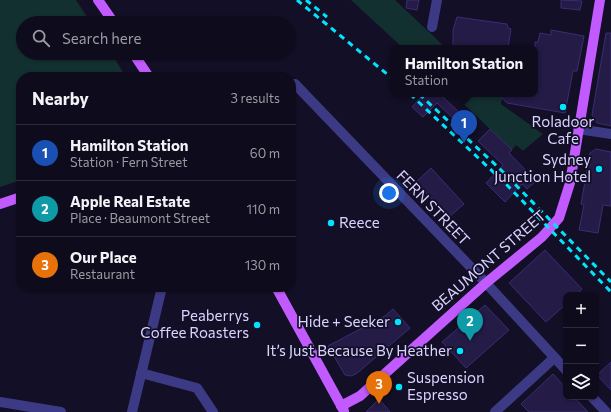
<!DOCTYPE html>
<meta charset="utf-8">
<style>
:root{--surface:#0e0b1c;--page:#1c1929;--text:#f1f3f6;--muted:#9b9ba3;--line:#2e2b3b;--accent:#00e5ff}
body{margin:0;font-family:Commissioner,sans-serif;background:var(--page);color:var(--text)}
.controls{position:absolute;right:12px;bottom:12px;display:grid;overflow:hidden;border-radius:8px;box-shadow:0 1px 3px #0004}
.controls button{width:36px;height:36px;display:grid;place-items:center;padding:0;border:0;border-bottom:1px solid var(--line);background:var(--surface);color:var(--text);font:20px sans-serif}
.you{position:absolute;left:389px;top:193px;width:14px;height:14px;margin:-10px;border:3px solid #fff;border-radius:50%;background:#1a73e8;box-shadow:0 0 0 6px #1a73e833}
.badge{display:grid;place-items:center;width:26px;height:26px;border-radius:50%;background:var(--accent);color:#fff;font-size:13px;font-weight:700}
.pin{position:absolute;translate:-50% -33px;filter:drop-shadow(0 1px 2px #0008)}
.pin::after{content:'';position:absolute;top:21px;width:14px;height:12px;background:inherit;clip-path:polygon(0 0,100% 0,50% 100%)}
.popup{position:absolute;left:390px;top:45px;width:148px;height:52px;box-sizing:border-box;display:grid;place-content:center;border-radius:8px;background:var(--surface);filter:drop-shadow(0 1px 3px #0005);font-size:13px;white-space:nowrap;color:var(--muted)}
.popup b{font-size:15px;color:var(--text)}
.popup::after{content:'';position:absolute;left:50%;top:100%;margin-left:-8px;border:8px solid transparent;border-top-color:var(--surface)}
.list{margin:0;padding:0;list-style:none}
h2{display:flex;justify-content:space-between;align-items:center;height:52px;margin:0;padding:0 16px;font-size:17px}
h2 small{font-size:13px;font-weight:400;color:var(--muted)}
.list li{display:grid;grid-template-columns:26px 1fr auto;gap:12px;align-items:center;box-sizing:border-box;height:56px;padding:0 16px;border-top:1px solid var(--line)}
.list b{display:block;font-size:15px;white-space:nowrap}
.list p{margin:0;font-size:13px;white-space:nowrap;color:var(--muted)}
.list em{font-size:13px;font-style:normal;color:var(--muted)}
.icon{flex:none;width:22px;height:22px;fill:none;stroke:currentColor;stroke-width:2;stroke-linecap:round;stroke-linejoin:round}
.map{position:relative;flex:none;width:611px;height:412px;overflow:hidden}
.search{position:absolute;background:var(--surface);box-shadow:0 1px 3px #0004;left:16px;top:16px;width:280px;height:44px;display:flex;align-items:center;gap:10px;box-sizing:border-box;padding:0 14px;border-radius:22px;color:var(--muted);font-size:15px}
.panel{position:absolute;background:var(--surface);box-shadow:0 1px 3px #0004;left:16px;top:72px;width:280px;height:220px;border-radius:16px}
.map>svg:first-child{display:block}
.green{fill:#12302f}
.building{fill:#241b47;stroke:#3b2d73}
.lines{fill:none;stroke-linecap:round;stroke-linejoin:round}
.minor{stroke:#3d3a85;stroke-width:10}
.major{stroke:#c25bff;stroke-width:10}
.rail{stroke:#00e5ff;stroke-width:3;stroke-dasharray:6 5;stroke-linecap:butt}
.poi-dot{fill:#00e5ff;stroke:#130f26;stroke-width:1.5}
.labels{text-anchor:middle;stroke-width:3.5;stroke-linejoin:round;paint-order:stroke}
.poi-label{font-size:15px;fill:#d9d4ff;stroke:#130f26;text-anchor:end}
.street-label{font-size:15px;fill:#d9d4ff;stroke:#130f26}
</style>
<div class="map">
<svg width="611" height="412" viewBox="0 0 611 412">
<rect width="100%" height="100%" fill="#130f26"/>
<!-- green -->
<g class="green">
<path d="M0 0H76L91 23H23V53H111L126 77H21V180L0 187Z"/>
<path d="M351 0H395L446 48H403Z"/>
<path d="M453 94H503L501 104 543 134 524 150H522L516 145 512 150Z"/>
</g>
<!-- building -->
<g class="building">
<path d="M407 0H419L417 10 406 8Z"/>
<path d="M561 0 582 1 580 10 561 8Z"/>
<path d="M457 17 507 24 508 28 511 29 508 48H456L453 46V30Z"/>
<path d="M551 30 584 36 577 71H573L565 113 507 103 498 94H535V42H538L540 33 551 35Z"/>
<path d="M606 33H611V126L597 123 592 115Z"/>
<path d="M424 94H446L443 97 461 114 455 120 437 103 423 117 412 107Z"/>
<path d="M490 129 512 150 509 153 536 181 527 189 522 184 505 202 486 183 503 165 478 141Z"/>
<path d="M596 149 611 152V206L603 205 598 233 579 230 584 205 581 204 590 153Z"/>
<path d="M431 168 464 204 449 217 416 182Z"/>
<path d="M545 250 582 289 576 295H566V304L546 322 509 283Z"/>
<path d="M485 305 509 330 466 368 442 342Z"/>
<path d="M393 309 410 328 356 374 351 376 345 375 328 346 385 316Z"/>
<path d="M611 362V390L597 375Z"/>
<path d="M553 374 566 388V397H574L588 412H529L521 404Z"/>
<path d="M379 399 390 412H366Z"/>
</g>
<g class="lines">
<!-- minor -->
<g class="minor">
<path d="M432 27 437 0"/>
<path d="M291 88 295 84 486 283 566 370"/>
<path d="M578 129 611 134"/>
<path d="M141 373 197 388 213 412"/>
<path d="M592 397 606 412"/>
<path d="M0 402 61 412"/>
<path d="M132 412 162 287"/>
<path d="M495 412 554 358"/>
</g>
<!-- major -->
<g class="major">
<path d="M98 0 114 23"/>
<path d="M133 53 149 77"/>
<path d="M0 204 21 197"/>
<path d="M276 287 344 411"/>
<path d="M341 406 360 396 486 283 542 237 559 218 570 183 600 0"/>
</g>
<!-- rail -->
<g class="rail">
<path d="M297 0 393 79"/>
<path d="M306 0 327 17"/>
<path d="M410 94 505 183 611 292"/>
<path d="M419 94 499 168 611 282"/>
</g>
</g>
<!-- markers -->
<g class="poi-dot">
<circle cx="563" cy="107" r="4"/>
<circle cx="599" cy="169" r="4"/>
<circle cx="331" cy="223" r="4"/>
<circle cx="398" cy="322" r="4"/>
<circle cx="257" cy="325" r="4"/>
<circle cx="460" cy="351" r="4"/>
<circle cx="399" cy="387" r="4"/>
</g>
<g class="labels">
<!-- poi labels -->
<g class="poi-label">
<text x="563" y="127" text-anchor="middle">Roladoor<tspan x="563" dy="17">Cafe</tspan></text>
<text x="591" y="165">Sydney<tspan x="591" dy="17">Junction Hotel</tspan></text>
<text x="339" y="228" text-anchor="start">Reece</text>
<text x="249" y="321">Peaberrys<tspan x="249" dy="17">Coffee Roasters</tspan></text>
<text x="390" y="327">Hide + Seeker</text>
<text x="452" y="356">It’s Just Because By Heather</text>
<text x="407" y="383" text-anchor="start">Suspension<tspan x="407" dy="17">Espresso</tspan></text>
</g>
<!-- street labels -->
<g class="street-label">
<text transform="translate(433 208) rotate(46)" y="5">FERN STREET</text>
<text transform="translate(489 261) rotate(-41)" y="5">BEAUMONT STREET</text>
</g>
</g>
</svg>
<div class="controls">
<button>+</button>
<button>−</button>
<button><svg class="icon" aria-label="layers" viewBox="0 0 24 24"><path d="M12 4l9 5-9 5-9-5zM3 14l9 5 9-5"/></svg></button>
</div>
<div class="you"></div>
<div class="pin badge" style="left:464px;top:143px;background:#1a4fb4">1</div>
<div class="popup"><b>Hamilton Station</b>Station</div>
<div class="pin badge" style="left:470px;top:341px;background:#0f9aa8">2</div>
<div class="pin badge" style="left:379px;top:404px;background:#e8710a">3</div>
<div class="search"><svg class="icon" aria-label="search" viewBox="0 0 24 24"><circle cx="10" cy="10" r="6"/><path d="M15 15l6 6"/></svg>Search here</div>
<section class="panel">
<h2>Nearby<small>3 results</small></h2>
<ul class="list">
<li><span class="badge" style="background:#1a4fb4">1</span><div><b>Hamilton Station</b><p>Station · Fern Street</p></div><em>60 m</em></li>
<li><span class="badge" style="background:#0f9aa8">2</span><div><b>Apple Real Estate</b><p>Place · Beaumont Street</p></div><em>110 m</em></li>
<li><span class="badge" style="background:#e8710a">3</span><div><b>Our Place</b><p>Restaurant</p></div><em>130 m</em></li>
</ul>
</section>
</div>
